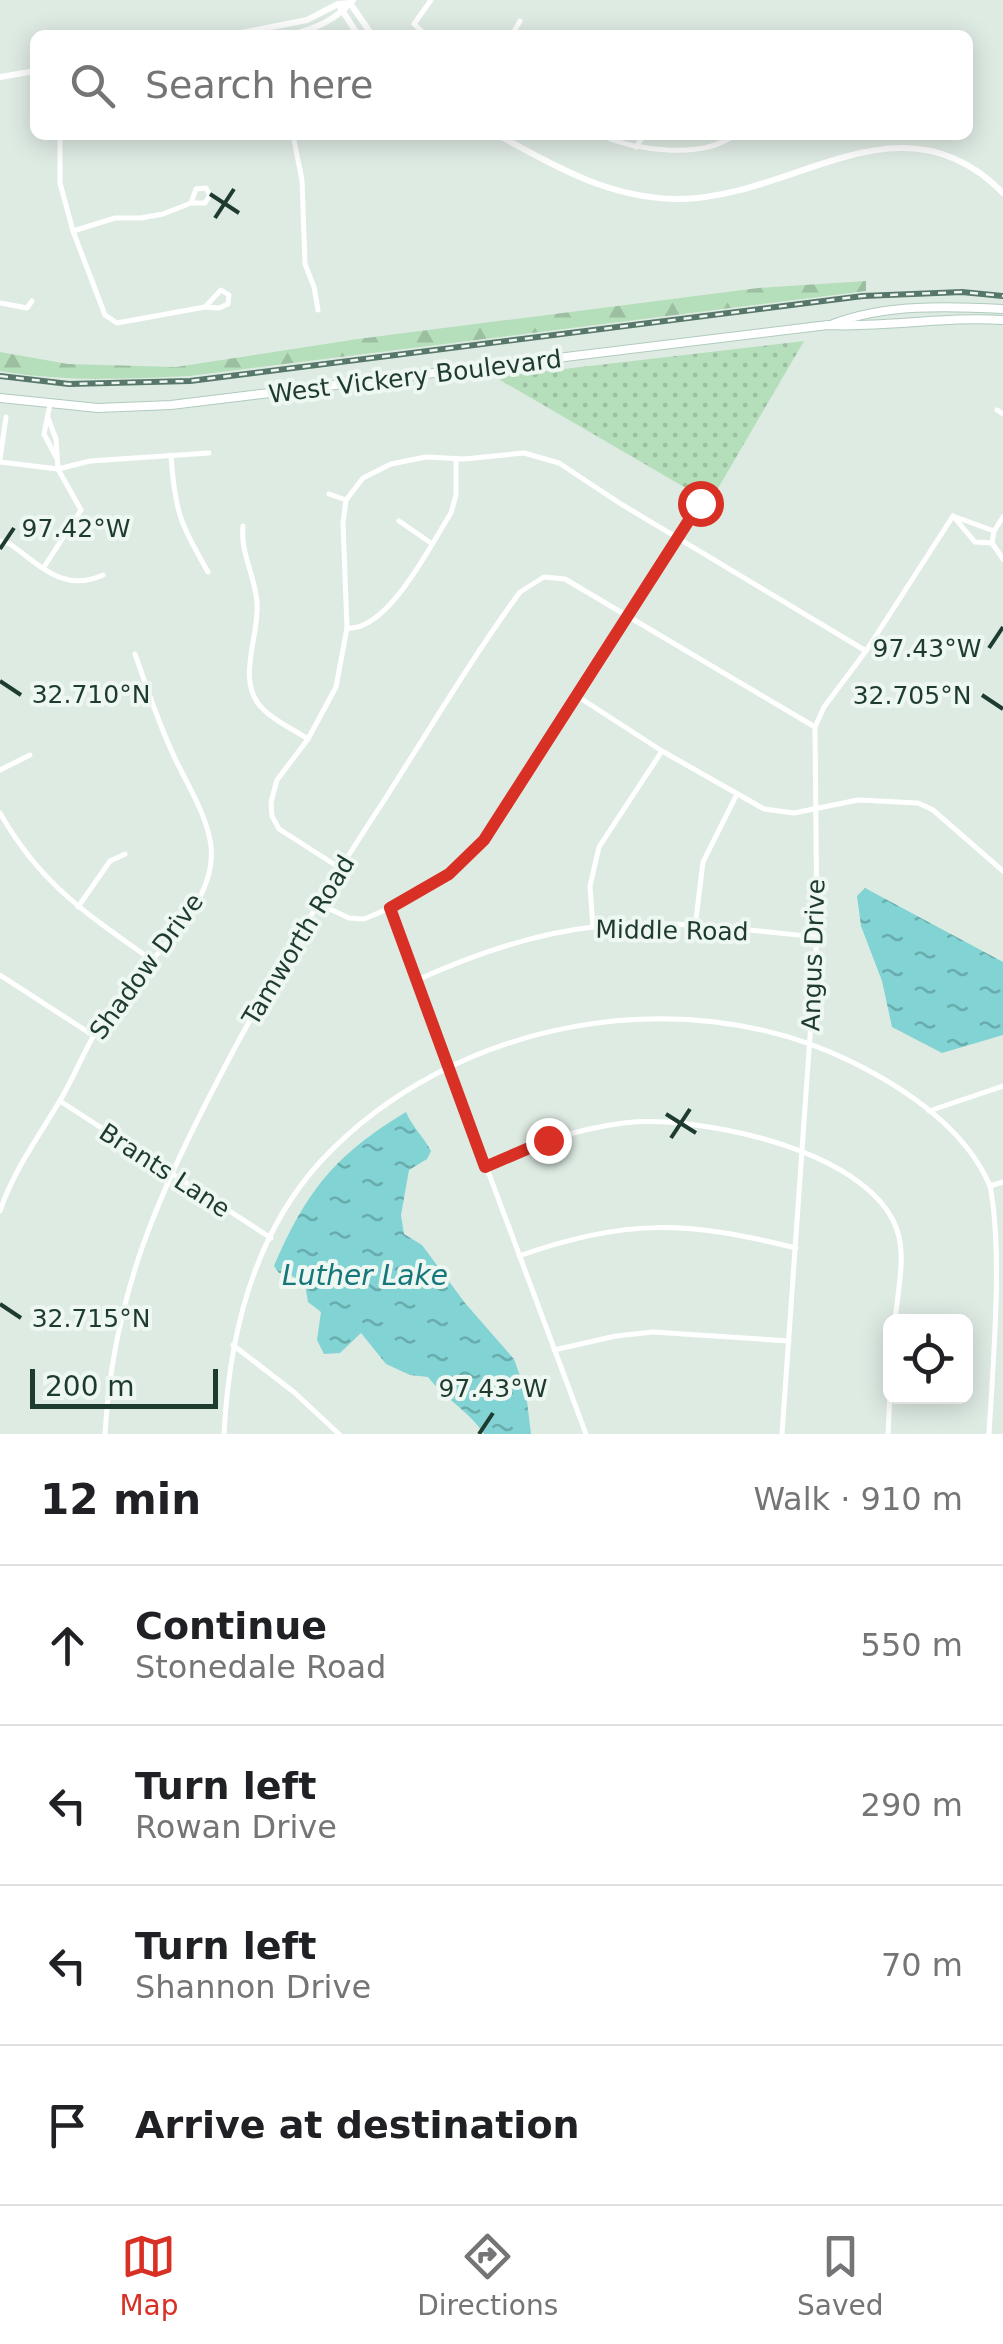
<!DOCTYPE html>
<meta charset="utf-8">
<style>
:root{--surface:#fff;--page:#f6f6f6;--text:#202124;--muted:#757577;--line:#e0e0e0;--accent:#d93025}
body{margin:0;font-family:"DejaVu Sans",sans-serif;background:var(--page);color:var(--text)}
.controls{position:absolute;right:30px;bottom:30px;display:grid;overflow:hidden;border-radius:15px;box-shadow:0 5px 25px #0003}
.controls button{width:90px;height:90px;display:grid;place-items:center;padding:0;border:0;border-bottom:2px solid var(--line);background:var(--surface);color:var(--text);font:50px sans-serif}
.scale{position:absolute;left:30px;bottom:25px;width:188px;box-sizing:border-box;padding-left:10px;border:5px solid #1e3b30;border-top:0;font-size:28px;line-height:35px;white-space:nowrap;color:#1e3b30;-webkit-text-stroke:8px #eef7f2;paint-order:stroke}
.stop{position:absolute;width:30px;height:30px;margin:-22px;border:8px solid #d93025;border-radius:50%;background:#fff}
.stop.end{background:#d93025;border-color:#fff;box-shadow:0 2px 10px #0008}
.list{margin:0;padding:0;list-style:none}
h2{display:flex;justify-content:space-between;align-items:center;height:130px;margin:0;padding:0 40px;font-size:42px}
h2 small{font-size:32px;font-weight:400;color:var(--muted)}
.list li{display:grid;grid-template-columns:65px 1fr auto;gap:30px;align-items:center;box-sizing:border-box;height:160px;padding:0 40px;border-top:2px solid var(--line)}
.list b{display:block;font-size:38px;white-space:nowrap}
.list p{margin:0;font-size:32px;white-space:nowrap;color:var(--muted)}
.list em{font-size:32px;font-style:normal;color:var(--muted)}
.icon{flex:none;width:55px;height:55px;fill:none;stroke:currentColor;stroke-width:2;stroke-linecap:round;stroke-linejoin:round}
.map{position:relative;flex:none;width:1003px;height:1434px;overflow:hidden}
.search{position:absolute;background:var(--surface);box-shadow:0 5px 25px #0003;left:30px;right:30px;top:30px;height:110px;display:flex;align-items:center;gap:25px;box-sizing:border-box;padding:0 35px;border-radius:15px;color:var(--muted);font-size:38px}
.sheet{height:770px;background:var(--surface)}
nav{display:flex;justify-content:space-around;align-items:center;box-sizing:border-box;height:140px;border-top:2px solid var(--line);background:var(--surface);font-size:28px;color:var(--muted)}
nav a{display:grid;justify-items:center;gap:5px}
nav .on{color:var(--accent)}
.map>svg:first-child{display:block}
.forest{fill:url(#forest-firs)}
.park{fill:url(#park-dots)}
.water{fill:url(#water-ripples)}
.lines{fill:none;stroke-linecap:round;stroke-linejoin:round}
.secondary-casing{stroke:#b0cbbe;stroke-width:10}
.minor{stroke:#fff;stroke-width:5}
.tertiary{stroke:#fff;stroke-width:6}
.secondary{stroke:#fff;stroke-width:8}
.rail-casing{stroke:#58776b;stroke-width:6}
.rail{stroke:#eef7f2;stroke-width:2.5;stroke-dasharray:8;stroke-linecap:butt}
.route{stroke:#d93025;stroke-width:12}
.ticks{fill:none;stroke:#1e3b30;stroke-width:4}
.labels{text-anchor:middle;stroke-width:8;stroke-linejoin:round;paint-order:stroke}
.street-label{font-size:25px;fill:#1e3b30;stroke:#eef7f2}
.water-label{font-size:28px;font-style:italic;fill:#15777a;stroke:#eef7f2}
.ticks-label{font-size:25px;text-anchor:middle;fill:#1e3b30;stroke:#eef7f2;stroke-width:8;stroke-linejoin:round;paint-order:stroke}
</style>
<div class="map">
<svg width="1003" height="1434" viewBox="0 0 1003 1434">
<defs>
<pattern id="forest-firs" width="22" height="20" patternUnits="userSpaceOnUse" patternTransform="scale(2.5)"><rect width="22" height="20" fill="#b5deba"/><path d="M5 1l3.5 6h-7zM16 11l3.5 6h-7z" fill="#9bbfa0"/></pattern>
<pattern id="park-dots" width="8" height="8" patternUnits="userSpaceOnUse" patternTransform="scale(2.5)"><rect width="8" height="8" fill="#b5deba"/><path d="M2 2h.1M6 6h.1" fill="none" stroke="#9bbfa0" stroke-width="1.8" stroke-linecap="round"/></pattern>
<pattern id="water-ripples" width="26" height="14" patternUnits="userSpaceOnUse" patternTransform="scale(2.5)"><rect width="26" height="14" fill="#81d3d4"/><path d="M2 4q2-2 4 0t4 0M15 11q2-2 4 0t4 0" fill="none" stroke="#69acac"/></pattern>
</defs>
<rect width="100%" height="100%" fill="#deebe3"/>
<!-- forest -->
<path class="forest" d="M866 281V291L189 376C125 379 63 382 0 371V352L68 364 176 367 358 339 758 288Z"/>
<!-- park -->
<path class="park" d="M804 341 710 502 495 377Z"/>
<!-- water -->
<g class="water">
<path d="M865 888 1003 962V1035L942 1053 892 1027 882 981 861 926 857 896Z"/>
<path d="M406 1112C413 1128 423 1136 431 1151L427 1159 409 1170 401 1215 404 1234 422 1245 465 1303 514 1359 526 1393 531 1434H484C469 1411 444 1398 428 1377L410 1375 386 1364 361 1333 340 1353 324 1354 317 1340 321 1312 308 1302 305 1284 289 1274 279 1273 274 1266C307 1190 335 1155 406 1112Z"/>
</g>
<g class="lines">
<!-- secondary casing -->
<g class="secondary-casing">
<g id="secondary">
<path d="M833 324C884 304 948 306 1003 309"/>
<path d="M0 398 98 408 171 405 828 325C886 328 944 316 1003 320"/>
</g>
</g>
<!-- minor -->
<g class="minor">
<path d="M426 35 414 24 431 0"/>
<path d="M512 35 520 21"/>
<path d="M60 135V183L73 231 105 315 117 323 205 307 219 308 228 304 229 295 221 290 205 307"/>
<path d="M293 135 302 180 305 264 314 287 318 310"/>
<path d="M600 135C634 150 702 160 734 135"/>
<path d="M636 147 644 135"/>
<path d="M73 231 115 218H141L163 214 191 203H205L210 195 206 188 196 189 191 203"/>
<path d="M0 303 27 308 32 301"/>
<path d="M50 404 44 434 56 457"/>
<path d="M997 410 1003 414"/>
<path d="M171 455C175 513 180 522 208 572"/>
<path d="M0 459 6 417"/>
<path d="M0 462 58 469 90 461 209 453"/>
<path d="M329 494 346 500"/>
<path d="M1003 517 994 531 992 543 1003 559"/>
<path d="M399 521 431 543"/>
<path d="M243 526C240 552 255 576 257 602 260 636 235 680 262 708 274 721 293 729 308 739"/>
<path d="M0 541 10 544C41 566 64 593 103 575"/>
<path d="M992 543 975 542 953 516 994 531"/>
<path d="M44 567 81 510 58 469 56 439 48 418"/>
<path d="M347 628C388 632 431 544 451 513L456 495V459"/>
<path d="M577 696 662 751 764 809 794 813 858 800 918 803 933 810 1003 871"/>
<path d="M0 770 30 755"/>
<path d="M0 813C40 884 85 912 150 959"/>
<path d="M340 868 279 829 272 816 271 802 277 780 308 739 336 687 347 628 343 523 346 500 363 478 391 464 426 457 464 459 524 453 559 463 621 504 866 651"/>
<path d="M317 903 349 918 364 919 390 908 429 888 450 873 494 826 700 503"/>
<path d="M78 907 110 861 125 854"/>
<path d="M390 908 586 1434"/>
<path d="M593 927 590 886 599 847 662 751"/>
<path d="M695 927 703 862 736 796"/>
<path d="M0 975 94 1036"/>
<path d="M415 981C472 955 531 934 593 927 667 918 744 930 817 937"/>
<path d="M60 1101 271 1238"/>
<path d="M929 1111 1003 1086"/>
<path d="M485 1167C530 1146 574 1129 624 1123 697 1114 880 1151 899 1237 905 1263 897 1295 895 1322"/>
<path d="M990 1186 1003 1182"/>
<path d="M0 1211C14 1169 40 1135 62 1097 77 1071 88 1042 105 1016 137 965 218 912 211 846 207 814 186 783 173 754 158 722 147 688 135 654"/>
<path d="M519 1256C626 1218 687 1221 796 1248"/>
<path d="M233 1345 295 1393 339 1434"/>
<path d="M554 1350 616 1336 653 1332 789 1341"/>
<path d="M105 1434C113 1296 157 1196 220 1076 269 981 324 892 383 802 428 732 471 659 520 592L544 577 565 579 815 727"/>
<path d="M224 1434C229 1337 253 1235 321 1161 451 1021 681 977 852 1062 905 1088 966 1129 990 1186 1003 1251 993 1363 989 1434"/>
<path d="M782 1434 817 937 815 727 824 707 866 651 953 516"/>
<path d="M888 1434 890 1393"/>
</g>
<!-- tertiary -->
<g class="tertiary">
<path d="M350 3 372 35"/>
<path d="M338 4 358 35"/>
<path d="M231 35 307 20 338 4 350 3"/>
<path d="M291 35C317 28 336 20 353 0"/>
<path d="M0 77 35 71"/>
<path d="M498 135C556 167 609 198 677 199 792 200 900 88 1003 193"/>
</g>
<!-- secondary -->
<use href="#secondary" class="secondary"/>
<!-- rail casing -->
<g class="rail-casing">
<path id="rail" d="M0 376 69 384 190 381 863 296 962 292 1003 296"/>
</g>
<!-- rail -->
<use href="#rail" class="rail"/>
</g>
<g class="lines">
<!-- route -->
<path class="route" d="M548 1140 485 1167 390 908 449 874 484 840 700 503"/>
</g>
<!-- ticks -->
<path class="ticks" d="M210 194 239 213M215 218 234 189M0 549 14 528M989 648 1003 627M0 681 21 695M982 695 1003 709M666 1114 696 1133M671 1138 690 1109M0 1304 21 1318M479 1434 493 1413"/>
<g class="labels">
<!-- street labels -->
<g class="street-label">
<text transform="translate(415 376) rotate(-7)" y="9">West Vickery Boulevard</text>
<text transform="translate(672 930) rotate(1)" y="9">Middle Road</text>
<text transform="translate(298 940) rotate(-59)" y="9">Tamworth Road</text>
<text transform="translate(813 955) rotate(-88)" y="9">Angus Drive</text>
<text transform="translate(146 966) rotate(-54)" y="9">Shadow Drive</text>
<text transform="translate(165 1170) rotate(33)" y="9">Brants Lane</text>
</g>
<!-- water labels -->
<g class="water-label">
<text x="365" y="1285">Luther Lake</text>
</g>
</g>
<g class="ticks-label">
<text x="76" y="537">97.42°W</text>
<text x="927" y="657">97.43°W</text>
<text x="91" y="703">32.710°N</text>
<text x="912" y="704">32.705°N</text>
<text x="91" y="1327">32.715°N</text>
<text x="493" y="1397">97.43°W</text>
</g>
</svg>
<div class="controls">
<button><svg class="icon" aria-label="locate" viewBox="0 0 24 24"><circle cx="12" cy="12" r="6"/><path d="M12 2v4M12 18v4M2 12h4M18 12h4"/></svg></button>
</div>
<div class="scale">200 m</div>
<div class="stop" style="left:700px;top:503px"></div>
<div class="stop end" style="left:548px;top:1140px"></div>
<div class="search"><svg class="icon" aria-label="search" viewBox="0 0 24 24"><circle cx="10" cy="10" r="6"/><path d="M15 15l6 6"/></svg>Search here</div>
</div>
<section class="sheet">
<h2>12 min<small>Walk · 910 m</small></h2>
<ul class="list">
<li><svg class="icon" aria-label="ahead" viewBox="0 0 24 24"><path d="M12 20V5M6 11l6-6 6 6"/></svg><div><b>Continue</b><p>Stonedale Road</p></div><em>550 m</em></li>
<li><svg class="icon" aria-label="left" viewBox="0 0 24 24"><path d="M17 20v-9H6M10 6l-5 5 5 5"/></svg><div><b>Turn left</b><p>Rowan Drive</p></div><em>290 m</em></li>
<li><svg class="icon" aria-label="left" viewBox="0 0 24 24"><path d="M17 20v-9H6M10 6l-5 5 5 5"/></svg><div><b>Turn left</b><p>Shannon Drive</p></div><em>70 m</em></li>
<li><svg class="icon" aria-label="arrive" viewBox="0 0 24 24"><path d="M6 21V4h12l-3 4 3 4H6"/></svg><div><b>Arrive at destination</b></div></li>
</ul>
</section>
<nav>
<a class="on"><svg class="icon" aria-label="map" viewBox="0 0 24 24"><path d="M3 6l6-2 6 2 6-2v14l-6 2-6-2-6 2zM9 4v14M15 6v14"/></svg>Map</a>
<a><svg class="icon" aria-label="directions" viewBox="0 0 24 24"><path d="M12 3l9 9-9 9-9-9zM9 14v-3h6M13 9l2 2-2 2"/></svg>Directions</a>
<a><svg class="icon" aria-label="saved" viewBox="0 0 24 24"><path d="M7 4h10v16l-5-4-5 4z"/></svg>Saved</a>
</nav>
